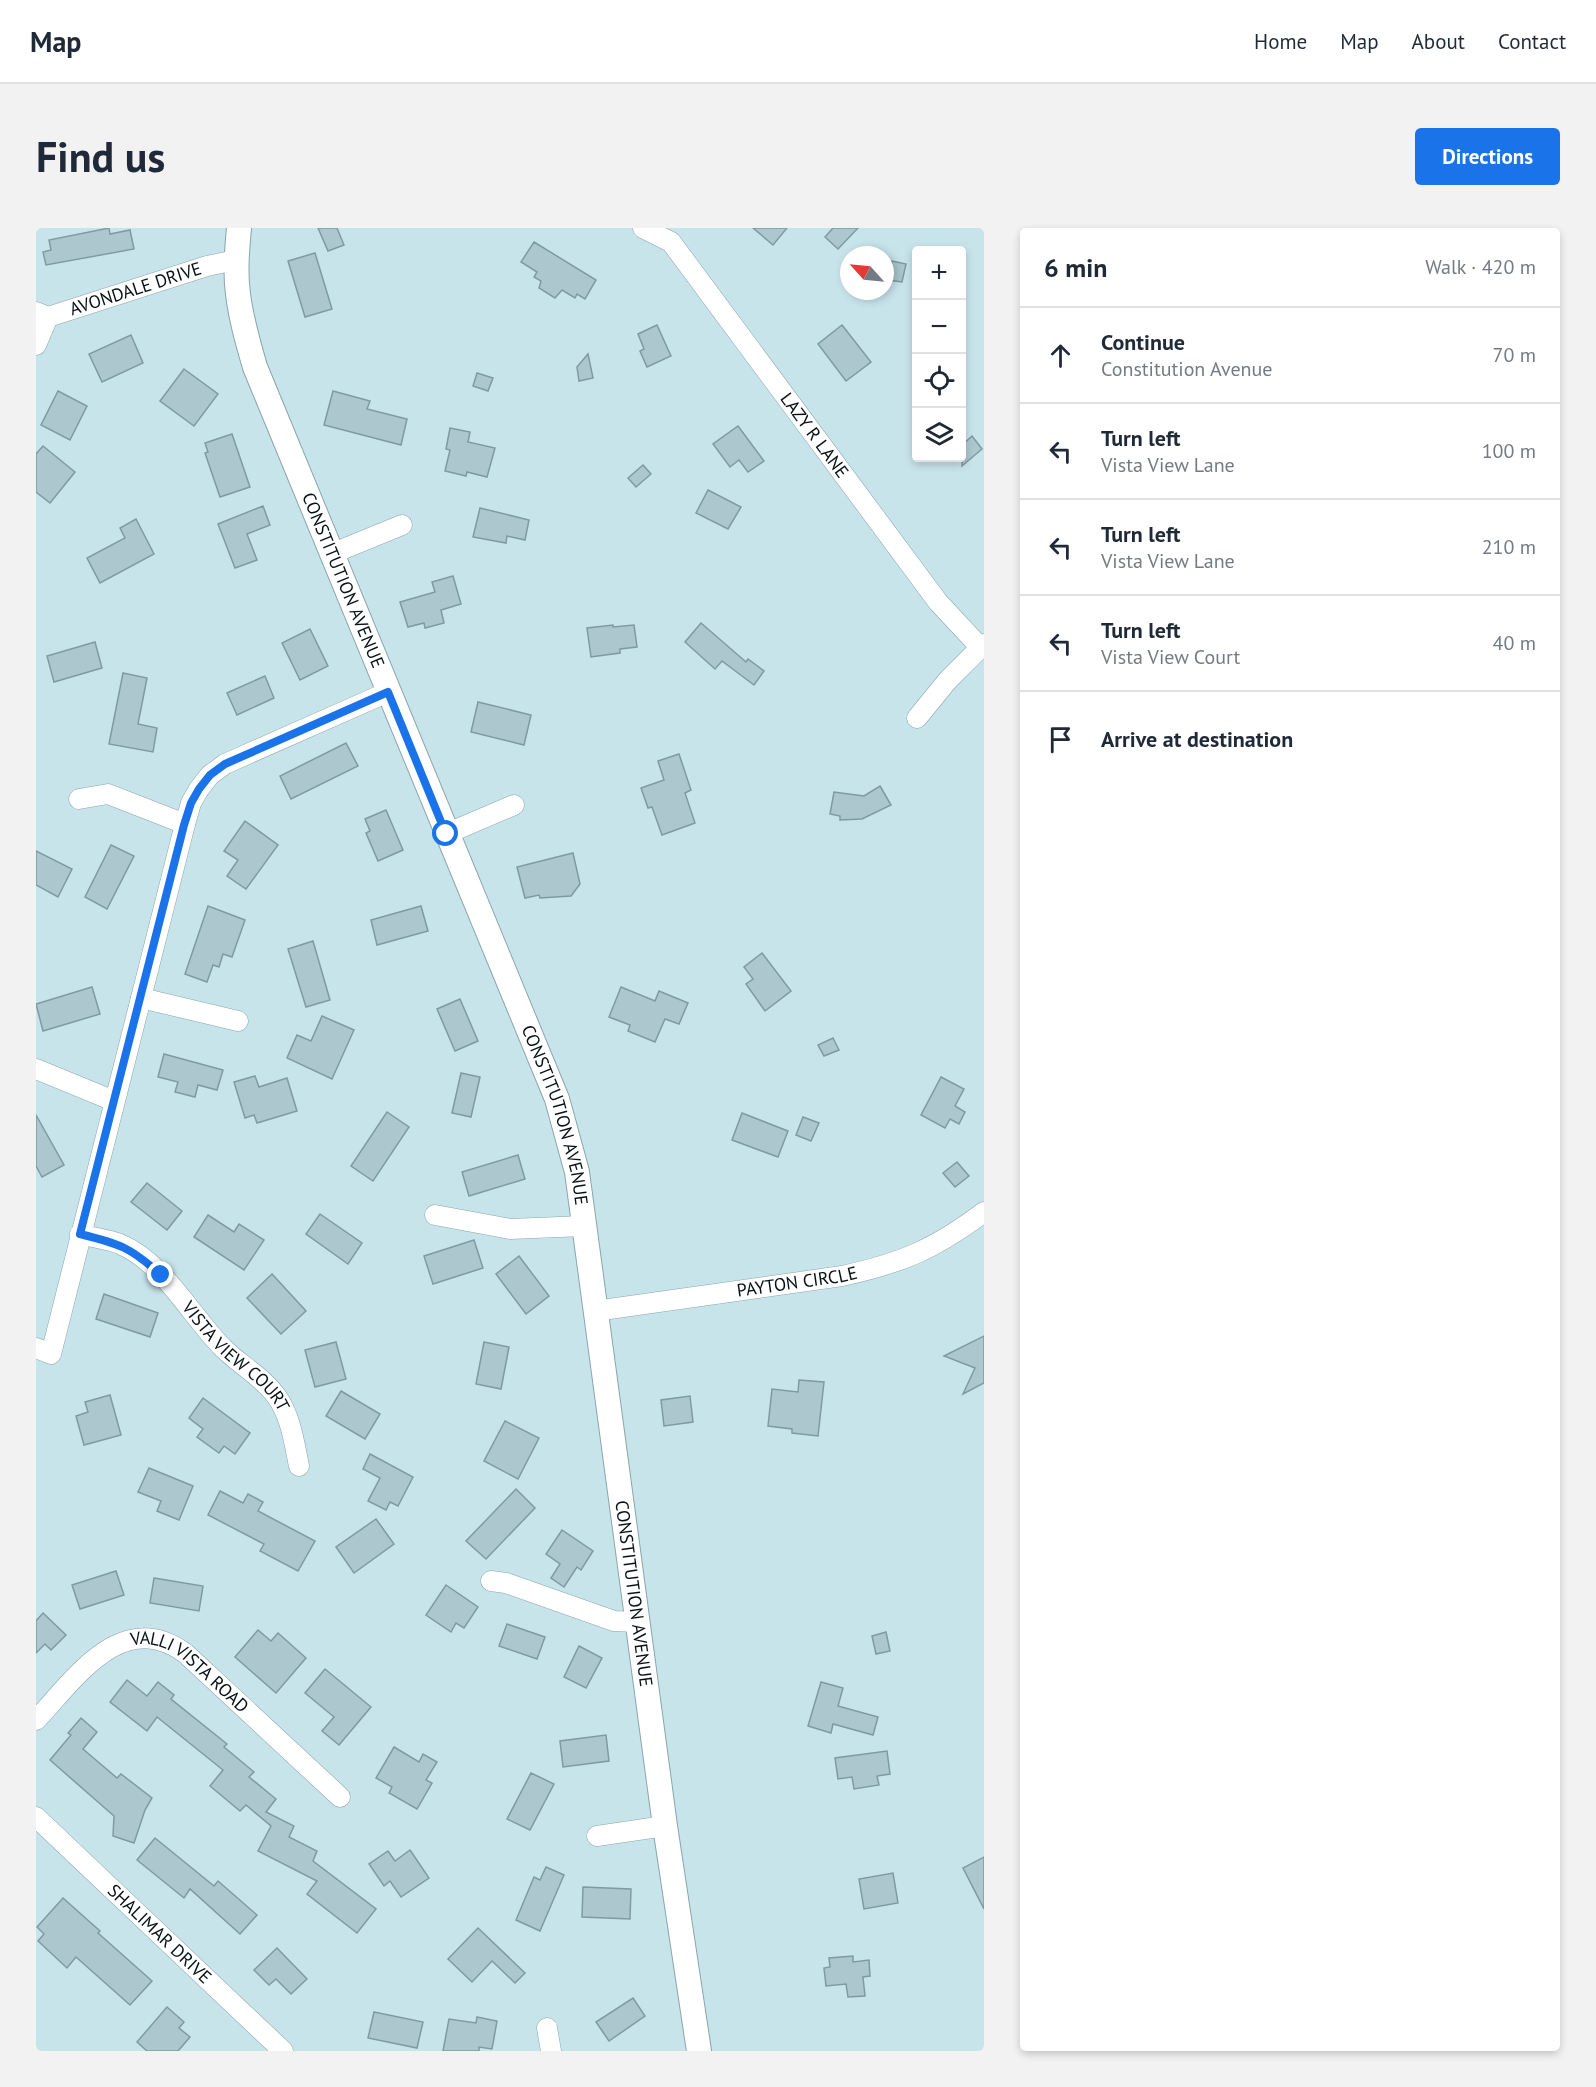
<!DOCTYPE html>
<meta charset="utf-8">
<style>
:root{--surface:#fff;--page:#f2f2f3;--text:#1f2937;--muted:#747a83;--line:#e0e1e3;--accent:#1a73e8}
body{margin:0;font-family:"PT Sans",sans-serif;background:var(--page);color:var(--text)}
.controls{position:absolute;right:18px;top:18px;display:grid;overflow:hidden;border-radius:6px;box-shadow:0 3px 9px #0003}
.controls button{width:54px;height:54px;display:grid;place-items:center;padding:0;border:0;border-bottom:2px solid var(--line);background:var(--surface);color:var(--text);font:30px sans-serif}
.compass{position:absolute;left:804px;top:18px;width:54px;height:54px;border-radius:50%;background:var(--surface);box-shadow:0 3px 9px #0003;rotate:297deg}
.stop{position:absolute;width:18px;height:18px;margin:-14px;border:4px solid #1a73e8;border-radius:50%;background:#fff}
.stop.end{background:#1a73e8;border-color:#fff;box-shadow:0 2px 6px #0008}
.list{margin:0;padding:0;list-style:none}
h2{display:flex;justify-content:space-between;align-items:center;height:78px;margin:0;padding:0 24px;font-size:26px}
h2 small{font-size:20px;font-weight:400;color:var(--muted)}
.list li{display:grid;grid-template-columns:39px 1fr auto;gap:18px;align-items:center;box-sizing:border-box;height:96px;padding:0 24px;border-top:2px solid var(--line)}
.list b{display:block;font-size:22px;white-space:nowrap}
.list p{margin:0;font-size:20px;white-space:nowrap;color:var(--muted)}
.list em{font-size:20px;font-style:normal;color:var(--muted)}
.icon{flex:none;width:33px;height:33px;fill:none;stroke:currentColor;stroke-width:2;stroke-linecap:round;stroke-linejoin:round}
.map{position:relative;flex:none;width:948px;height:1823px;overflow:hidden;border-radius:6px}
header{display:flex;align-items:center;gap:36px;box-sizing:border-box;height:84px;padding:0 30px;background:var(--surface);border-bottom:2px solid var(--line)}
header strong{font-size:28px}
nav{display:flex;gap:33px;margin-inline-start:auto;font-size:21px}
.intro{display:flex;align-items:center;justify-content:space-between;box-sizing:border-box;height:144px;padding:0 36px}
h1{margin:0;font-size:42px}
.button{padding:15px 27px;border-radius:6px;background:var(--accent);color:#fff;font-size:21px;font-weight:700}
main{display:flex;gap:36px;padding:0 36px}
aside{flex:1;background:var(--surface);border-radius:6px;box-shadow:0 3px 9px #0003}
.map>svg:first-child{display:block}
.building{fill:#acc7ce;stroke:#809aa1;stroke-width:1.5}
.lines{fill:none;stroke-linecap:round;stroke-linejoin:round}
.minor-casing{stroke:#8aa5ac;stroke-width:21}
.major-casing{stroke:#8aa5ac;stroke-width:26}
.minor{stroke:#fff;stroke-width:20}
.major{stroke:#fff;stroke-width:24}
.route{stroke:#1a73e8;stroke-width:8}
.labels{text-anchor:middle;stroke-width:4.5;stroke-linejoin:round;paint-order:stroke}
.street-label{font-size:18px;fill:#071113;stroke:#c8e4eb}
</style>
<header>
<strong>Map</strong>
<nav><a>Home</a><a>Map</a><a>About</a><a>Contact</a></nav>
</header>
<div class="intro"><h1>Find us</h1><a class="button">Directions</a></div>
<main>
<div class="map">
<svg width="948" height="1823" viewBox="0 0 948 1823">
<rect width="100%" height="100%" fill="#c8e4eb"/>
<!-- building -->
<g class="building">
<path d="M73 0 74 6 94 2 98 21 10 37 7 24 15 22 13 12Z"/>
<path d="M282 0H301L308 17 292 23Z"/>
<path d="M717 0H751L737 17Z"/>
<path d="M797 0H822L802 21 789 9Z"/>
<path d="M498 14 560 52 549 71 541 66 539 70 526 62 519 70 503 60 505 53 498 49 501 44 485 34Z"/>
<path d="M279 25 296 81 269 89 252 33Z"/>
<path d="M856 33 870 36 866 54 852 52Z"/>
<path d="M621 97 635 128 611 139 604 123 608 121 602 106Z"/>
<path d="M806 97 835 134 810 153 782 116Z"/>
<path d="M95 107 107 135 66 154 53 126Z"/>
<path d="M552 126 557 150 543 153 541 139Z"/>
<path d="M148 141 182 166 158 198 124 173Z"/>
<path d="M441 145 457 150 452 163 437 158Z"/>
<path d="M22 163 51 178 34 212 5 197Z"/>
<path d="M297 163 334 173 331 181 371 191 365 217 288 197Z"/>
<path d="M702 198 728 233 712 244 703 232 694 239 677 216Z"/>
<path d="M414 200 434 204 432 214 459 220 451 249 431 244 430 248 409 243 414 222 410 221Z"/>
<path d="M196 206 214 259 184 269 169 225 172 224 169 215Z"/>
<path d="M936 208 946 221 926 238V217Z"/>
<path d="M7 218 39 244 14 275 0 264V226Z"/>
<path d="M607 237 615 246 600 259 592 250Z"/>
<path d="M672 262 705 279 692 301 660 285Z"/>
<path d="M227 278 234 297 211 306 221 332 199 340 182 296Z"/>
<path d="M444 280 493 292 489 312 471 308 470 315 437 309Z"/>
<path d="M100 291 118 326 64 355 51 330 89 310 84 300Z"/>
<path d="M417 348 425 376 405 382 408 395 389 400 388 395 372 399 364 374 399 364 396 354Z"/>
<path d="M665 395 710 434 712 431 728 443 718 457 686 433 679 441 649 414Z"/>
<path d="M577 397V399L598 397 601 419 584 421V425L555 429 551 400Z"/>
<path d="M274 401 292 438 264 452 246 415Z"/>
<path d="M59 414 66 440 18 454 11 428Z"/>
<path d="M87 445 111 450 102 496 121 500 117 524 73 516Z"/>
<path d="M229 448 238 470 201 487 191 465Z"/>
<path d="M442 474 495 487 488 517 435 504Z"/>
<path d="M310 515 322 538 255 571 244 548Z"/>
<path d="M643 526 655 562 649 565 659 595 626 607 616 579 612 580 605 560 628 552 622 533Z"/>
<path d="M844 558 855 577 826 591 804 592V588L794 586 798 564 828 568Z"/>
<path d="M350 582 367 622 342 633 330 605 334 603 329 591Z"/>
<path d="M209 593 242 617 210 661 191 648 202 632 188 623Z"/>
<path d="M75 617 98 628 71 681 49 669Z"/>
<path d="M0 623 36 641 22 669 0 657Z"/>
<path d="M537 625 544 656 535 668 504 670 503 667 489 670 481 639Z"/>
<path d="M172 678 209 692 196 729 187 726 183 739 177 737 171 754 149 746Z"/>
<path d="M385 678 392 703 341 717 335 692Z"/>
<path d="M277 713 294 772 270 779 252 721Z"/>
<path d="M726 725 755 763 729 783 710 756 717 751 708 739Z"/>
<path d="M56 759 64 786 7 803 0 776Z"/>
<path d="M585 759 619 773 623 763 652 775 643 796 629 791 619 814 592 803 594 797 573 789Z"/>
<path d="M424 771 442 813 419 823 401 781Z"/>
<path d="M286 788 318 802 296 851 251 830 261 807 275 813Z"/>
<path d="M797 810 803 822 788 828 782 817Z"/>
<path d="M128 826 187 842 181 862 162 857 159 869 139 864 142 854 122 849Z"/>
<path d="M425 845 444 849 435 889 416 885Z"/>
<path d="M219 848 223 859 251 850 261 883 221 895 218 887 209 890 198 854Z"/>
<path d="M905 849 928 861 919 878 929 884 923 896 914 891 909 900 885 887Z"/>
<path d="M351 884 373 899 337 953 315 938Z"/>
<path d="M706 885 752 903 742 929 696 912Z"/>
<path d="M0 887 28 937 6 949 0 938Z"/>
<path d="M767 889 783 895 775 913 760 907Z"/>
<path d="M482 927 489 951 433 968 426 944Z"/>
<path d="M921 934 933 948 919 959 907 945Z"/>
<path d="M111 955 146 983 131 1002 95 974Z"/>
<path d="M284 986 326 1015 312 1036 270 1006Z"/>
<path d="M172 987 198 1004 203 996 228 1012 208 1042 158 1009Z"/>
<path d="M438 1012 447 1040 397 1056 388 1028Z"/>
<path d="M483 1028 513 1068 490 1086 460 1046Z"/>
<path d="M236 1046 270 1083 245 1106 211 1070Z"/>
<path d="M68 1066 122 1085 114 1109 60 1091Z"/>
<path d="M948 1108V1155L927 1166 939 1140 908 1128Z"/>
<path d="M300 1114 310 1151 279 1159 269 1122Z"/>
<path d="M448 1114 473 1119 465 1161 440 1156Z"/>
<path d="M763 1152 788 1154 782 1208 756 1205V1201L732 1198 736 1161 762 1164Z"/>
<path d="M305 1163 344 1186 329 1211 290 1188Z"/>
<path d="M74 1167 85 1207 48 1217 40 1188 52 1184 49 1174Z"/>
<path d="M654 1168 657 1194 628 1198 625 1172Z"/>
<path d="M167 1170 214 1205 199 1226 188 1218 183 1225 161 1209 167 1201 153 1190Z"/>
<path d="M469 1193 503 1210 482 1251 448 1233Z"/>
<path d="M334 1226 377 1249 362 1278 354 1274 350 1282 332 1273 344 1250 327 1241Z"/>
<path d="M113 1240 157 1258 143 1292 121 1283 125 1273 102 1264Z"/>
<path d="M480 1261 499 1280 450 1331 430 1313Z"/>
<path d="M184 1263 207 1275 212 1266 227 1274 222 1283 279 1313 262 1343 224 1323 228 1316 172 1287Z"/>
<path d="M340 1291 358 1316 318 1345 300 1319Z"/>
<path d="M526 1302 557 1323 545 1342 541 1339 528 1359 515 1350 524 1336 510 1326Z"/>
<path d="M80 1343 88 1367 44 1381 36 1357Z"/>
<path d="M118 1350 167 1358 163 1383 114 1375Z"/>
<path d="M410 1357 442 1379 428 1400 420 1395 415 1404 390 1387Z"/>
<path d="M7 1385 30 1407 15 1422 9 1416 0 1425V1393Z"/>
<path d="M471 1396 509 1409 501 1431 463 1418Z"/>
<path d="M222 1402 235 1413 242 1405 270 1430 240 1465 199 1429Z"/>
<path d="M850 1404 854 1423 840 1426 836 1408Z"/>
<path d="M543 1418 566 1430 550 1460 528 1449Z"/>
<path d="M289 1441 335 1479 303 1517 286 1503 298 1489 269 1465Z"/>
<path d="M91 1452 111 1468 122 1454 138 1467 135 1471 191 1516 188 1519 218 1544 213 1549 240 1571 230 1584 258 1598 253 1609 281 1623 277 1633 340 1681 321 1705 271 1666 281 1653 222 1623 235 1598 210 1577 204 1583 174 1558 187 1542 121 1489 111 1503 74 1474Z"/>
<path d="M785 1454 807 1460 802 1478 842 1489 837 1507 797 1496 795 1505 772 1498Z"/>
<path d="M45 1490 61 1504 47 1521 81 1550 85 1546 116 1570 109 1582 98 1615 77 1608 78 1588 14 1532 35 1507 32 1505Z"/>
<path d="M570 1507 573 1533 527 1539 524 1513Z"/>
<path d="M358 1519 383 1534 387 1526 401 1534 390 1552 396 1555 381 1581 353 1565 356 1559 340 1550Z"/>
<path d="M851 1523 854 1546 841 1548 843 1557 818 1561 816 1549 802 1551 799 1530Z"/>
<path d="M495 1545 518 1556 494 1602 471 1591Z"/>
<path d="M119 1610 178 1658 182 1653 221 1687 204 1706 154 1661 148 1670 101 1632Z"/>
<path d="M374 1622 393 1650 365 1669 354 1653 348 1658 333 1636 352 1623 359 1633Z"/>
<path d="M948 1629V1681L927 1640Z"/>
<path d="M510 1639 528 1647 504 1703 480 1692 498 1649 504 1652Z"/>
<path d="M857 1645 862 1675 828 1681 823 1651Z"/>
<path d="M547 1659 595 1661 594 1691 546 1689Z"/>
<path d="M27 1670 64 1703 62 1705 116 1753 94 1777 40 1729 31 1740 2 1713 8 1706 1 1699Z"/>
<path d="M442 1700 489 1745 479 1755 456 1733 436 1754 412 1731Z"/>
<path d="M241 1720 271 1751 255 1766 240 1751 233 1757 218 1742Z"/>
<path d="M817 1728V1734L833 1732 834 1748 827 1749 829 1768 812 1769 810 1756 790 1758 788 1740 794 1739 793 1730Z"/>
<path d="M597 1770 609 1788 573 1813 560 1794Z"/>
<path d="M131 1779 148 1794 143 1800 154 1809 142 1823H111L101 1814Z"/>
<path d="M338 1784 387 1794 381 1820 332 1810Z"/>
<path d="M441 1789 461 1793 456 1821 443 1819V1823H407L413 1791 440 1795Z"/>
</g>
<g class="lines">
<!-- minor casing -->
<g class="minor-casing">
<g id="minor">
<path id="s1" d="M607 0 635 14 902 374 944 419"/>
<path id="s2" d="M0 84 12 89 171 38 200 32"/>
<path d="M0 117 12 89"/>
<path d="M295 326 366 297"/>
<path d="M881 490 912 452 948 416"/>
<path d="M43 571 72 566 149 596"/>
<path d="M410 606 478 577"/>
<path d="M105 770 202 793"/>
<path d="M0 841 78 873"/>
<path d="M399 987 474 1001 548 998"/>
<path id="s3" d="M44 1006C57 1010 72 1011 84 1016 127 1034 155 1088 187 1120 204 1137 227 1149 241 1169 255 1189 258 1214 263 1238"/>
<path id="s4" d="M559 1083 806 1048C866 1035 899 1021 948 984"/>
<path d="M0 1120 15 1126 149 596 155 575 163 561 174 547 189 536 352 464"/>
<path d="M455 1353 470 1355 578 1393 601 1394"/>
<path id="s5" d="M0 1492C39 1451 86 1379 149 1425L304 1569"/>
<path id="s6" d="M0 1589 247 1823"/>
<path d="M561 1608 629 1598"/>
<path d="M511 1800 515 1823"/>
</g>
</g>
<!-- major casing -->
<g class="major-casing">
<g id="major">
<path id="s7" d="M203 0C201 22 199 44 202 66 205 91 212 115 219 139L521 871 541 944 629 1598 663 1823"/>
</g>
</g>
<!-- minor -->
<use href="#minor" class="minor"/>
<!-- major -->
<use href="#major" class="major"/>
</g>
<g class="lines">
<!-- route -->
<path class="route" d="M125 1047C94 1019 84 1016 44 1006L148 597 155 575 163 561 174 547 189 536 352 464 410 606"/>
</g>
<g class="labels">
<!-- street labels -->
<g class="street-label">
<text dy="6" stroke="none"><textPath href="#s2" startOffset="105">AVONDALE DRIVE</textPath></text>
<text dy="6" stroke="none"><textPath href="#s1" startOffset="272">LAZY R LANE</textPath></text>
<text dy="6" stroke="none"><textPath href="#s7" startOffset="372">CONSTITUTION AVENUE</textPath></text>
<text dy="6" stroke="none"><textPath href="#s7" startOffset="948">CONSTITUTION AVENUE</textPath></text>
<text dy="6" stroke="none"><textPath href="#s4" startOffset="204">PAYTON CIRCLE</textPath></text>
<text dy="6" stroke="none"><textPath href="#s3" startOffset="204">VISTA VIEW COURT</textPath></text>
<text dy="6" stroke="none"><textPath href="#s7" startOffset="1434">CONSTITUTION AVENUE</textPath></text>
<text dy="6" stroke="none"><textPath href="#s5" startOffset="196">VALLI VISTA ROAD</textPath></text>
<text dy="6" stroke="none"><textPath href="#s6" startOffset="170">SHALIMAR DRIVE</textPath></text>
</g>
</g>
</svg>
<div class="controls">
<button>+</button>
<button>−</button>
<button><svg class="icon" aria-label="locate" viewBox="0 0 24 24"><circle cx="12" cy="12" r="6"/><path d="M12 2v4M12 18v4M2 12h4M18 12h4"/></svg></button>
<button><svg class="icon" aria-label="layers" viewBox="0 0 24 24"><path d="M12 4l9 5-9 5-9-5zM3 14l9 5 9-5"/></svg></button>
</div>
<svg class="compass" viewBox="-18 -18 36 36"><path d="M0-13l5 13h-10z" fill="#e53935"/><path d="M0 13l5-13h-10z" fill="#747a83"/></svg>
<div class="stop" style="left:410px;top:606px"></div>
<div class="stop end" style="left:125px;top:1047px"></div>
</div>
<aside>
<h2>6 min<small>Walk · 420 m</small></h2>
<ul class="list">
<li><svg class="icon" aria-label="ahead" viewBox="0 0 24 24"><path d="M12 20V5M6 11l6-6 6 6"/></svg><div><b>Continue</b><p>Constitution Avenue</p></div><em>70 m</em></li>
<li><svg class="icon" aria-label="left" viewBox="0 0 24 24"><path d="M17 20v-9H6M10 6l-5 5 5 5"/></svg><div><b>Turn left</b><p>Vista View Lane</p></div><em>100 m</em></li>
<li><svg class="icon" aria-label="left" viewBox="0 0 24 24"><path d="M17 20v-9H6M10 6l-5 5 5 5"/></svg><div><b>Turn left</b><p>Vista View Lane</p></div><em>210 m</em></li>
<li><svg class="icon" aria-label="left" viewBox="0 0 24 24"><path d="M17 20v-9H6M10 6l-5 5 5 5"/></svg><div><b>Turn left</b><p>Vista View Court</p></div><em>40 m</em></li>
<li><svg class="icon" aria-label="arrive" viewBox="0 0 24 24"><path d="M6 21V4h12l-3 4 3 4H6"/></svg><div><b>Arrive at destination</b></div></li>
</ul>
</aside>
</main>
